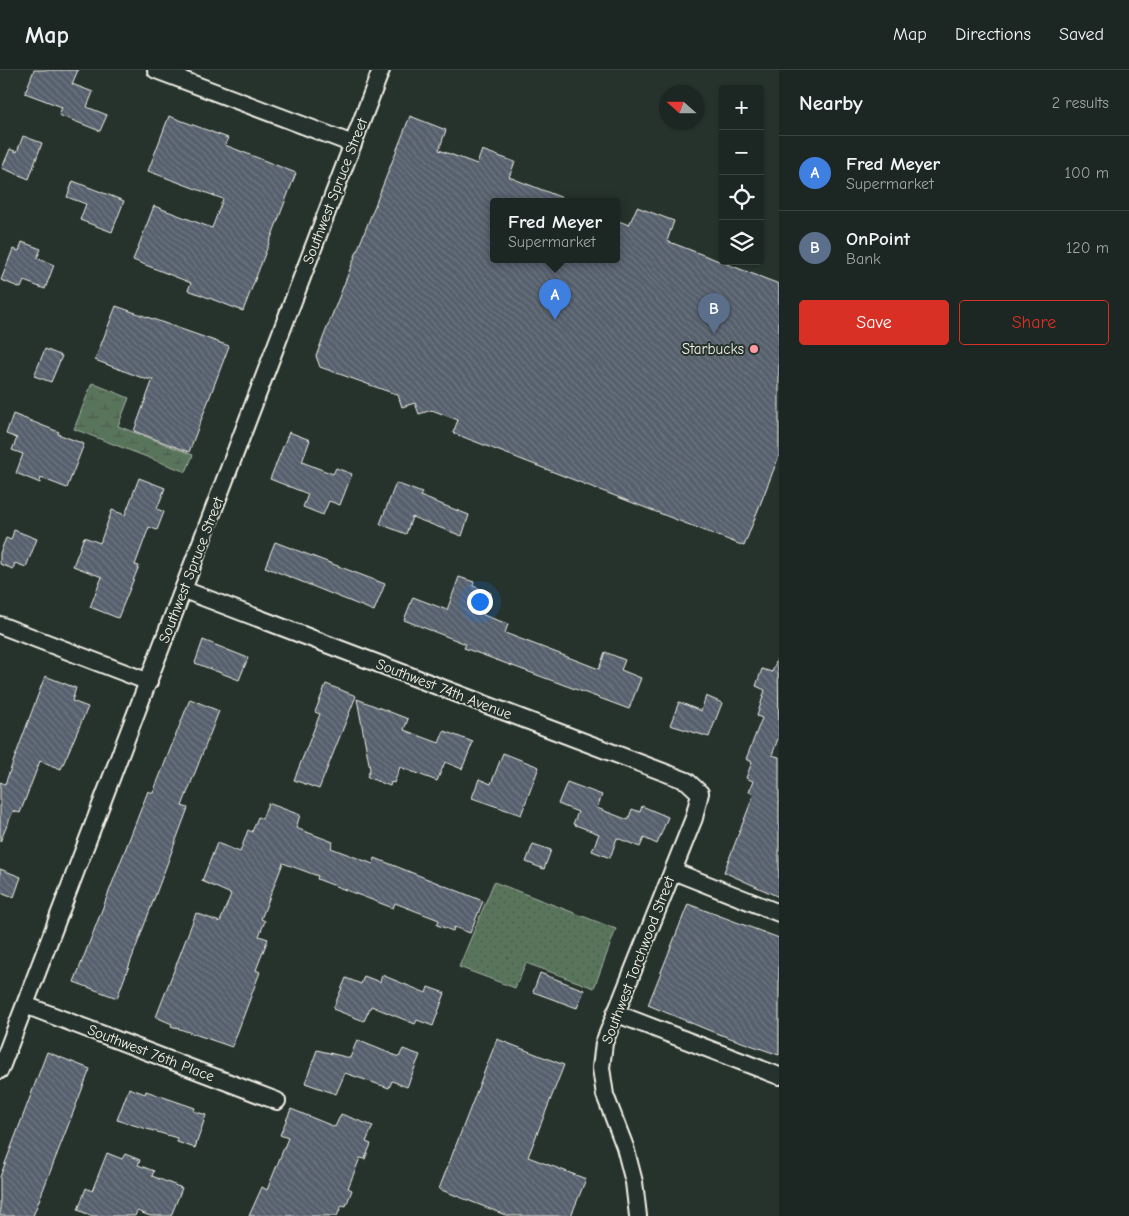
<!DOCTYPE html>
<meta charset="utf-8">
<style>
:root{--surface:#1c2622;--page:#29322f;--text:#f1f3f6;--muted:#a0a5a5;--line:#3a4340;--accent:#d93025}
body{margin:0;font-family:"Comic Neue",sans-serif;background:var(--page);color:var(--text)}
.controls{position:absolute;right:15px;top:15px;display:grid;overflow:hidden;border-radius:5px;box-shadow:0 1px 4px #0004}
.controls button{width:45px;height:45px;display:grid;place-items:center;padding:0;border:0;border-bottom:1px solid var(--line);background:var(--surface);color:var(--text);font:25px sans-serif}
.compass{position:absolute;left:659px;top:15px;width:45px;height:45px;border-radius:50%;background:var(--surface);box-shadow:0 1px 4px #0004;rotate:291deg}
.you{position:absolute;left:479px;top:531px;width:18px;height:18px;margin:-12px;border:4px solid #fff;border-radius:50%;background:#1a73e8;box-shadow:0 0 0 8px #1a73e833}
.badge{display:grid;place-items:center;width:32px;height:32px;border-radius:50%;background:var(--accent);color:#fff;font-size:16px;font-weight:700}
.pin{position:absolute;translate:-50% -41px;filter:drop-shadow(0 1px 2px #0008)}
.pin::after{content:'';position:absolute;top:26px;width:18px;height:15px;background:inherit;clip-path:polygon(0 0,100% 0,50% 100%)}
.popup{position:absolute;left:490px;top:128px;width:130px;height:65px;box-sizing:border-box;display:grid;place-content:center;border-radius:5px;background:var(--surface);filter:drop-shadow(0 1px 4px #0005);font-size:16px;white-space:nowrap;color:var(--muted)}
.popup b{font-size:19px;color:var(--text)}
.popup::after{content:'';position:absolute;left:50%;top:100%;margin-left:-10px;border:10px solid transparent;border-top-color:var(--surface)}
.list{margin:0;padding:0;list-style:none}
h2{display:flex;justify-content:space-between;align-items:center;height:65px;margin:0;padding:0 20px;font-size:21px}
h2 small{font-size:16px;font-weight:400;color:var(--muted)}
.list li{display:grid;grid-template-columns:32px 1fr auto;gap:15px;align-items:center;box-sizing:border-box;height:75px;padding:0 20px;border-top:1px solid var(--line)}
.list b{display:block;font-size:19px;white-space:nowrap}
.list p{margin:0;font-size:16px;white-space:nowrap;color:var(--muted)}
.list em{font-size:16px;font-style:normal;color:var(--muted)}
.actions{display:flex;gap:10px;padding:15px 20px}
.actions a{flex:1;padding:11px 0;border:1px solid var(--accent);border-radius:5px;text-align:center;font-size:18px;color:var(--accent)}
.actions .main{background:var(--accent);color:#fff}
.icon{flex:none;width:28px;height:28px;fill:none;stroke:currentColor;stroke-width:2;stroke-linecap:round;stroke-linejoin:round}
.map{position:relative;flex:none;width:779px;height:1146px;overflow:hidden}
header{display:flex;align-items:center;gap:30px;box-sizing:border-box;height:70px;padding:0 25px;background:var(--surface);border-bottom:1px solid var(--line)}
header strong{font-size:24px}
nav{display:flex;gap:28px;margin-inline-start:auto;font-size:18px}
main{display:flex}
aside{flex:1;background:var(--surface)}
.map>svg:first-child{display:block}
.grass{fill:url(#grass-dots);stroke:#a6b2a2}
.wetland{fill:url(#wetland-marsh);stroke:#a6b2a2}
.building{fill:url(#building-back-hatch);stroke:#f4f1e8}
.lines{fill:none;stroke-linecap:round;stroke-linejoin:round}
.minor-casing{stroke:#f4f1e8;stroke-width:20}
.minor{stroke:#26332d;stroke-width:16}
.poi-dot{fill:#ff9aa2;stroke:#26332d;stroke-width:2}
.labels{text-anchor:middle;stroke-width:4;stroke-linejoin:round;paint-order:stroke}
.street-label{font-size:15px;fill:#f4f1e8;stroke:#26332d}
.poi-label{font-size:15px;fill:#f4f1e8;stroke:#26332d;text-anchor:end}
</style>
<header>
<strong>Map</strong>
<nav><a>Map</a><a>Directions</a><a>Saved</a></nav>
</header>
<main>
<div class="map">
<svg width="779" height="1146" viewBox="0 0 779 1146">
<defs>
<pattern id="grass-dots" width="8" height="8" patternUnits="userSpaceOnUse" patternTransform="scale(1.25)"><rect width="8" height="8" fill="#59745b"/><path d="M2 2h.1M6 6h.1" fill="none" stroke="#505c4f" stroke-width="1.8" stroke-linecap="round"/></pattern>
<pattern id="wetland-marsh" width="20" height="14" patternUnits="userSpaceOnUse" patternTransform="scale(1.25)"><rect width="20" height="14" fill="#59745b"/><path d="M1 5h8M5 5V1M11 12h8M15 12V8" fill="none" stroke="#505c4f"/></pattern>
<pattern id="building-back-hatch" width="6" height="6" patternUnits="userSpaceOnUse" patternTransform="scale(1.25)"><rect width="6" height="6" fill="#56606d"/><path d="M-1 5l2 2M0 0l6 6M5-1l2 2" fill="none" stroke="#6f7782"/></pattern>
</defs>
<rect width="100%" height="100%" fill="#26332d"/>
<filter id="ink" filterUnits="userSpaceOnUse"><feTurbulence type="fractalNoise" baseFrequency=".02" numOctaves="2"/><feDisplacementMap in="SourceGraphic" scale="10" xChannelSelector="R" yChannelSelector="G"/><feConvolveMatrix kernelMatrix="1 2 1 2 8 2 1 2 1" color-interpolation-filters="sRGB"/></filter>
<g filter="url(#ink)">
<!-- grass -->
<path class="grass" d="M494 812 616 859 594 918 526 893 515 918 459 897Z"/>
<!-- wetland -->
<path class="wetland" d="M92 313 129 328 118 356 193 385 186 402 74 359Z"/>
<!-- building -->
<g class="building">
<path d="M34 0H78L72 14 93 22 87 37 107 45 100 61 59 45 62 37 25 23Z"/>
<path d="M169 46 228 68 225 75 296 103 243 241 188 220 191 213 133 190 154 136 212 158 223 129 148 101Z"/>
<path d="M410 46 446 60 439 80 477 94 482 80 515 92 509 107 568 130 494 131V189H616V150L629 155 637 137 674 151 667 171 779 214V386L744 476 453 363 458 350 432 340 419 344 415 333 402 337 398 325 320 297 316 286Z"/>
<path d="M23 66 42 73 29 109 2 98 10 79 17 82Z"/>
<path d="M73 111 124 131 112 162 80 150 86 134 67 127Z"/>
<path d="M22 172 41 179 37 188 54 195 45 219 24 211 21 218 1 210 13 179 19 181Z"/>
<path d="M116 236 229 276 189 382 134 361 153 309H145L95 290Z"/>
<path d="M45 279 62 286 51 312 34 306Z"/>
<path d="M13 344 59 362 58 364 84 374 67 418 41 408 40 413 16 403 23 384 12 380 17 368 6 364Z"/>
<path d="M289 362 310 370 302 392 333 404 336 398 352 404 340 435 329 431 323 445 303 437 308 424 270 409Z"/>
<path d="M139 408 165 418 157 439 164 442 157 460 149 457 135 495 139 496 118 548 90 537 102 507 73 496 84 467 100 473 112 440 125 445Z"/>
<path d="M396 413 422 423 420 426 469 445 462 466 412 447 406 464 380 454Z"/>
<path d="M14 460 37 469 26 497 15 493 13 499 0 494V483L6 468 11 470Z"/>
<path d="M275 472 385 514 374 541 265 497Z"/>
<path d="M459 507 474 512 473 516 491 523 483 545 508 554 505 563 599 599 605 582 625 590 621 600 641 608 629 639 464 578 466 574 404 550 413 527 447 540Z"/>
<path d="M203 570 248 588 239 610 195 593Z"/>
<path d="M778 587 779 666 772 685 779 687V827L724 802 754 724 749 722 753 711 746 708 752 692 746 689 762 648 757 646 765 620 756 616 762 599 772 602Z"/>
<path d="M45 606 76 618 72 631 88 637 61 699 40 691 20 743 13 741 0 772V712L5 714Z"/>
<path d="M326 614 356 626 319 719 294 710 320 644 315 642Z"/>
<path d="M706 626 722 633 709 667 670 655 679 632 701 641Z"/>
<path d="M190 629 219 641 182 736 188 738 117 928 74 912 148 721 153 723Z"/>
<path d="M357 629 408 649 404 660 439 673 444 661 473 672 462 699 445 692 437 711 400 697 394 713 391 712 390 716 367 707 370 699Z"/>
<path d="M503 683 539 697 521 745 472 728 479 709 491 714Z"/>
<path d="M567 712 602 725 597 738 628 750 632 739 640 742 642 736 668 747 657 774 644 768 640 777 617 768 610 788 592 781 599 764 573 754 578 742 558 734Z"/>
<path d="M268 733 300 745 296 758 333 772 331 778 373 794 375 788 483 831 470 863 454 857 453 861 437 855 439 850 395 833 393 838 317 809 318 806 283 793 261 849 265 851 259 866 268 869 256 900 260 902 232 977 171 956 172 954 156 947 196 843 220 852 231 824 202 811 217 773 240 782 248 760 252 762 258 747 262 749Z"/>
<path d="M533 774 551 780 544 799 526 792Z"/>
<path d="M0 799 21 807 14 827 0 822Z"/>
<path d="M688 834 779 868V985L713 962 648 935Z"/>
<path d="M540 903 584 920 577 938 533 922Z"/>
<path d="M382 905 426 923 428 917 445 923 433 956 417 950 415 954 371 936 364 951 333 939 346 908 361 914 364 906 380 912Z"/>
<path d="M497 969 564 995 528 1087 586 1109 571 1146H508L439 1119Z"/>
<path d="M357 970 399 987 403 979 420 985 407 1017 392 1011 389 1018 345 1003 336 1024 305 1013 317 980 350 988Z"/>
<path d="M47 982 90 999 33 1146H0V1107Z"/>
<path d="M129 1018 145 1024 146 1021 195 1038 194 1041 206 1045 195 1078 177 1072V1068L117 1050Z"/>
<path d="M291 1039 335 1057 341 1044 373 1056 366 1072 371 1074 365 1089 360 1088 348 1118 352 1120 346 1136 342 1135 337 1146H249L262 1117 267 1120 288 1068 280 1065Z"/>
<path d="M107 1083 122 1089 125 1084 140 1090 138 1095 154 1101 152 1106 182 1118 171 1146H150L137 1141 135 1146H92L78 1140 86 1118 92 1121Z"/>
</g>
<g class="lines">
<!-- minor casing -->
<g class="minor-casing">
<g id="minor">
<path d="M156 0 353 74"/>
<path d="M184 520 687 711 700 723 694 748 604 973 601 998 605 1025 625 1077 634 1112 638 1146"/>
<path d="M0 555 149 612"/>
<path d="M673 801 779 843"/>
<path d="M25 935 277 1031"/>
<path d="M615 943 779 1006"/>
<path d="M0 1000 381 0"/>
</g>
</g>
<!-- minor -->
<use href="#minor" class="minor"/>
</g>
</g>
<!-- markers -->
<circle class="poi-dot" cx="754" cy="279" r="5"/>
<g class="labels">
<!-- street labels -->
<g class="street-label">
<text transform="translate(335 121) rotate(-69)" y="5">Southwest Spruce Street</text>
<text transform="translate(191 500) rotate(-69)" y="5">Southwest Spruce Street</text>
<text transform="translate(444 619) rotate(21)" y="5">Southwest 74th Avenue</text>
<text transform="translate(638 890) rotate(-69)" y="5">Southwest Torchwood Street</text>
<text transform="translate(151 983) rotate(21)" y="5">Southwest 76th Place</text>
</g>
<!-- poi labels -->
<g class="poi-label">
<text x="744" y="284">Starbucks</text>
</g>
</g>
</svg>
<div class="controls">
<button>+</button>
<button>−</button>
<button><svg class="icon" aria-label="locate" viewBox="0 0 24 24"><circle cx="12" cy="12" r="6"/><path d="M12 2v4M12 18v4M2 12h4M18 12h4"/></svg></button>
<button><svg class="icon" aria-label="layers" viewBox="0 0 24 24"><path d="M12 4l9 5-9 5-9-5zM3 14l9 5 9-5"/></svg></button>
</div>
<svg class="compass" viewBox="-18 -18 36 36"><path d="M0-13l5 13h-10z" fill="#e53935"/><path d="M0 13l5-13h-10z" fill="#a0a5a5"/></svg>
<div class="you"></div>
<div class="pin badge" style="left:555px;top:250px;background:#3f7fe0">A</div>
<div class="popup"><b>Fred Meyer</b>Supermarket</div>
<div class="pin badge" style="left:714px;top:264px;background:#5c6f8a">B</div>
</div>
<aside>
<h2>Nearby<small>2 results</small></h2>
<ul class="list">
<li><span class="badge" style="background:#3f7fe0">A</span><div><b>Fred Meyer</b><p>Supermarket</p></div><em>100 m</em></li>
<li><span class="badge" style="background:#5c6f8a">B</span><div><b>OnPoint</b><p>Bank</p></div><em>120 m</em></li>
</ul>
<div class="actions"><a class="main">Save</a><a>Share</a></div>
</aside>
</main>
